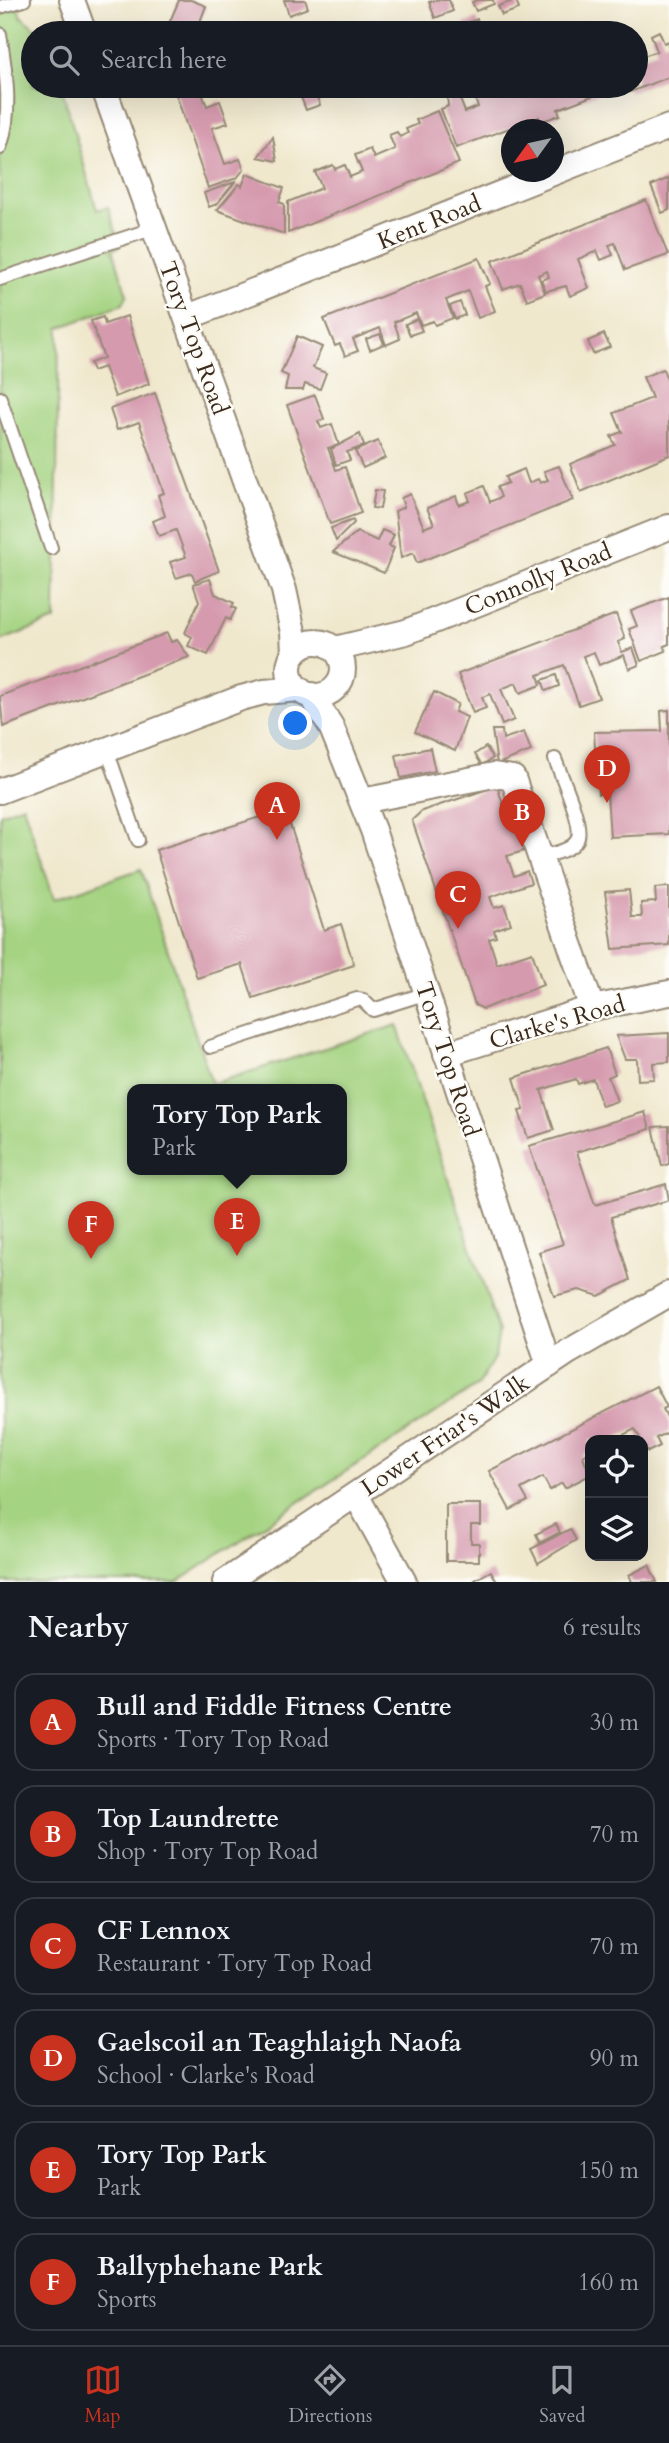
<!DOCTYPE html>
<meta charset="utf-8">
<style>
:root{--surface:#171b24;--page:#20242c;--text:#f1f3f6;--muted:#9ea1a6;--line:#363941;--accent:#c8321e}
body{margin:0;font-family:Cardo,serif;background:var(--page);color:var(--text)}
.controls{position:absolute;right:21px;bottom:21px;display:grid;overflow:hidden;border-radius:14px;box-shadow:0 7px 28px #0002}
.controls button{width:63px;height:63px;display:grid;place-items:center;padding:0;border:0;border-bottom:2px solid var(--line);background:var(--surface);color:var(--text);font:35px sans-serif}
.compass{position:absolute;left:501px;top:119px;width:63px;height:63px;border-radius:50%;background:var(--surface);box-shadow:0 7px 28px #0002;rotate:237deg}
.you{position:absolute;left:296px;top:724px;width:24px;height:24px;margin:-18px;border:5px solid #fff;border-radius:50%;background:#1a73e8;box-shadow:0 0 0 10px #1a73e833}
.badge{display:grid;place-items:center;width:46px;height:46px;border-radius:50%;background:var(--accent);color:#fff;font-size:23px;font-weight:700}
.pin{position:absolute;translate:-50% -58px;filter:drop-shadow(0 2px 4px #0008)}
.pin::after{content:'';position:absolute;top:37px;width:24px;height:21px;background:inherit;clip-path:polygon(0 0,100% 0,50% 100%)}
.popup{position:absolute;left:127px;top:1084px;width:220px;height:91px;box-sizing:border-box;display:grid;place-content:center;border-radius:14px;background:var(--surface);filter:drop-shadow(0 2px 5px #0005);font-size:23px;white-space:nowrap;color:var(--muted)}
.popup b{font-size:26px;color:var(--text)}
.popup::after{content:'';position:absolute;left:50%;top:100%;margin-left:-14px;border:14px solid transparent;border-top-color:var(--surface)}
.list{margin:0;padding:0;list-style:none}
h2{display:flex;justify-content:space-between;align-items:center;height:91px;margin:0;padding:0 28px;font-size:30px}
h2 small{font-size:23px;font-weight:400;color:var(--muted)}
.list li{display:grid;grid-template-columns:46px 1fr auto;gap:21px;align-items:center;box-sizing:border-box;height:98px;margin:0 14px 14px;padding:0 14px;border:2px solid var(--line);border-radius:21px}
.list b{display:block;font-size:26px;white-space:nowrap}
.list p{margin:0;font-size:23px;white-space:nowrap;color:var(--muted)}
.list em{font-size:23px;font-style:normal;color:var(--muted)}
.icon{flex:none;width:38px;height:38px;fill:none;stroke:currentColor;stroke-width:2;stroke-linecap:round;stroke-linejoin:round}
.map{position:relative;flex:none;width:669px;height:1582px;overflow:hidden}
.search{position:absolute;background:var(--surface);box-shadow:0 7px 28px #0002;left:21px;right:21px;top:21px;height:77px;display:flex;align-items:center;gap:18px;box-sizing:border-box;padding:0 24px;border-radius:38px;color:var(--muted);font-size:26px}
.sheet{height:763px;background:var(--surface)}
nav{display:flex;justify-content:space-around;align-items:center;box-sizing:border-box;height:98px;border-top:2px solid var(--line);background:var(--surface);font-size:19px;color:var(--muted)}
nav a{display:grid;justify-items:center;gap:4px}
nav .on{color:var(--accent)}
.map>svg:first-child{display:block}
.green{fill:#a4d381;stroke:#707e50;stroke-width:2;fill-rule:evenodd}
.building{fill:#d59aae}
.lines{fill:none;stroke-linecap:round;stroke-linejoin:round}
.lane-casing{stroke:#968976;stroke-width:16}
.street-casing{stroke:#968976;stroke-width:28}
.lane{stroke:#fff;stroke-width:12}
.street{stroke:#fff;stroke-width:24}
.labels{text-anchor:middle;stroke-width:5;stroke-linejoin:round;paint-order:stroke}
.street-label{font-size:24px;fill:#3b2a1e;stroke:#fdfcf7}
</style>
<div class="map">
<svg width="669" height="1582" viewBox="0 0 669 1582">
<rect width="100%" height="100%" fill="#fdfcf7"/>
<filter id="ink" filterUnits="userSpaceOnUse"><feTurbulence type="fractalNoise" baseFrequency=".0143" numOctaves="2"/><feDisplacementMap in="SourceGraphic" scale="14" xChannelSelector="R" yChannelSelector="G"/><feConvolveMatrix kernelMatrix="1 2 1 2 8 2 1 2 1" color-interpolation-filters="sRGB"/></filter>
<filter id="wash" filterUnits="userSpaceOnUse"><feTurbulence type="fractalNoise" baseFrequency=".00686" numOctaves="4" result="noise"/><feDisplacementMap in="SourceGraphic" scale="28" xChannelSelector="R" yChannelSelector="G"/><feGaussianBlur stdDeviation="1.57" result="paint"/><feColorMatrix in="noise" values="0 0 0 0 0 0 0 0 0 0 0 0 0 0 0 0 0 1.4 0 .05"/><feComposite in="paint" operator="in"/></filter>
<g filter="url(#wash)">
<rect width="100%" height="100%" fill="#f0e8cd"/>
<!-- green -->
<g class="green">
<path d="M0 0H15L21 16 40 33H33V86H61L97 210 108 207 120 246 113 250 127 295 123 304 59 328 55 620 0 641Z"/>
<path d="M23 805 54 899 141 869 212 1084 397 1025 499 1332 495 1356 478 1385 177 1582H0V814ZM132 1090H342V1170H132Z"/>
</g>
<g id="blocks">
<!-- building -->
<g class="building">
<path d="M179 0H191L206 6 197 30 205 33H165Z"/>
<path d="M284 0H305L308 8 289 15Z"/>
<path d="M436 0H449L453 11 435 18 429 2Z"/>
<path d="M477 0H493L494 4 476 11 472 2Z"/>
<path d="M516 0 519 9 502 15 498 6Z"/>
<path d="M477 19 482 33H467L464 24Z"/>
<path d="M659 31 664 43 669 41V77L630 92 627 86H636V59L657 51 651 35Z"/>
<path d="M173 86H213L201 91 207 106 220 101 228 123 212 128 225 164 240 159 244 169 237 178 208 188Z"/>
<path d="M508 86H618L558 109 560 115 540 122 539 117 456 148 441 109 448 106 447 95 458 94 465 112 478 107 473 94Z"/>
<path d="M315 92 320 105 306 110 301 97Z"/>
<path d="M437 111 459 163 288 233V202L322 188 315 172 333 165 335 169 345 165 350 177 362 172 355 155 370 149 374 158 395 149 389 135 397 132 400 137 408 133 406 129 418 124 416 120Z"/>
<path d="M273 137 277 161 258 157Z"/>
<path d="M247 174 284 188 279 202 284 204V234L217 210 239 184 242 186Z"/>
<path d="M669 178V210L662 213 651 186Z"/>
<path d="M235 182 217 204 209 207 204 193Z"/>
<path d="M646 200 668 255 625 270 615 243 609 245 613 255 601 260 597 251 578 259 589 288 570 296 566 286 546 291 541 280 549 277 547 271 538 275 545 293 527 300 520 283 503 289 492 261Z"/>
<path d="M479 258 490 284 485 286 495 311 478 318 468 291 446 300 453 318 435 325 433 321 421 325 416 313 394 322 400 339 386 345 380 328 353 339 358 351 345 356 340 344 335 346 324 319Z"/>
<path d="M460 302 465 315 455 319 450 306Z"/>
<path d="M127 316 149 384 115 397 104 367 93 371 90 363 104 358 91 321 103 317 105 324Z"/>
<path d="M417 319 422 331 410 335 405 324Z"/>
<path d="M380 334 384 344 370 350 366 339Z"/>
<path d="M604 334 610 347 593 354 588 341Z"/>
<path d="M297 336 322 347 313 368 326 373 320 389 305 384 303 390H285L288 376 281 373Z"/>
<path d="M663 369 669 384V455L581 492 570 464 615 445 611 436 622 432 614 413 652 398 643 377Z"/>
<path d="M155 393 219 571 195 581 192 573 176 578 170 562 186 557 176 530 159 536 153 521 165 516 158 495 164 493 139 422 117 430 110 409Z"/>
<path d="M315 395 324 419 318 421 321 428 332 424 339 445 328 448 336 470 345 467 361 513 330 524 287 405Z"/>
<path d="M360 434 364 446 347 452 350 460 336 465 331 449Z"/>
<path d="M378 441 385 458 363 468 355 451Z"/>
<path d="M559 466 573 500 417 563 413 553 401 558 395 511 404 507 401 498 410 494 424 528 434 524 427 508 456 496 459 505 470 501 467 493 484 486 490 502 501 497 497 487 508 483 505 477 524 469 529 483 538 479 540 483 548 480 544 471Z"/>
<path d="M375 490 383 491 380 509 372 508Z"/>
<path d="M353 520 354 523 336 541 331 528Z"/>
<path d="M382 530 394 535 389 546 394 548 384 573 333 552 357 532 377 541Z"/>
<path d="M210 579 215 594 234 603 232 607 236 609 230 620 226 618 208 655 188 646 192 637 185 633 199 601 193 584Z"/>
<path d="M669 597V644L664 646 666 651 641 661 629 629 637 626 631 611Z"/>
<path d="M616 614 625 639 618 642 622 652 633 648 639 665 629 669 624 655 599 665 594 652 583 656 599 698 579 705 564 665 538 675 541 685 520 693 516 683 501 689 514 720 502 725 490 694 482 697 486 708 473 713 458 674Z"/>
<path d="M167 633 171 642 177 640 189 657 3 727 0 696Z"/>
<path d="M556 675 559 686 546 691 542 680Z"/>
<path d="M434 692 458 704 455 712 467 717 455 751 415 732Z"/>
<path d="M669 710V834L610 837 607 794H598L594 732 662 731 661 711Z"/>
<path d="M492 730H502L503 739 524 732 531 751 497 764Z"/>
<path d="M486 747 493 758 482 765 475 754Z"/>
<path d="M430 748 435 771 401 778 396 755Z"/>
<path d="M497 786 509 822 520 818 527 850 507 856 514 876 527 871 531 883 490 897 494 908 504 905 511 924 494 930 496 937 489 939 497 964 532 952 543 985 483 1009 475 1005 412 820 422 811Z"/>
<path d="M285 809 324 930 341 924 354 965 253 998 242 964 197 978 156 850Z"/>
<path d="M669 887V945L613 949 605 892 629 890 632 917H642L641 903 656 902 655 888Z"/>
<path d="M669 1033V1062L653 1063 654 1079 638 1080 637 1059H625L616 1036Z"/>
<path d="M606 1048 615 1074 608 1077 617 1101 602 1106 593 1079 578 1084 576 1079 541 1090 554 1130 528 1138 519 1111 524 1110 514 1078Z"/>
<path d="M645 1112 650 1129 577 1152 595 1205 666 1184 669 1200 611 1217 630 1280 599 1296 579 1290 554 1296 539 1252 563 1244 529 1146Z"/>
<path d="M669 1126V1164L662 1166 653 1127Z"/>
<path d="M656 1386 667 1407 663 1409 669 1421V1432L656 1438 660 1446 648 1452 635 1429 613 1440H590V1452L583 1456 590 1475 565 1488 562 1483 550 1490 543 1477 521 1489 528 1501 510 1510 489 1471Z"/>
<path d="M446 1504H481V1525H471V1543H479V1561H446Z"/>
<path d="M556 1524 560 1532 540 1543 536 1534Z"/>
<path d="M570 1529 576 1540 538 1563 531 1549Z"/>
<path d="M649 1565 657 1582H632L629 1575Z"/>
<path d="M491 1571 497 1582H476L475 1580Z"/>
</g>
</g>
</g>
<g filter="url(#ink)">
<use href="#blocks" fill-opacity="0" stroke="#968976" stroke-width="2"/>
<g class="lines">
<!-- lane casing -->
<g class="lane-casing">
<g id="lane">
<path d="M0 7 24 0"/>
<path d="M0 34C6 73 13 110 0 148"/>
<path d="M0 279 155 228"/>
<path d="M0 398 51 548"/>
<path d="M107 750 138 840"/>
<path d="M542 857C553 853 571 851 577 840 585 826 561 776 555 759"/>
<path d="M210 1047 357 999 363 1000 373 1010 427 993"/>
</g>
</g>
<!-- street casing -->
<g class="street-casing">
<g id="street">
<path d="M72 0 84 33"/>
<path d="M103 86 284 590 293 632 294 653"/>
<path d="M188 317 669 127"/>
<circle cx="316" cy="669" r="27"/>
<path d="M335 649 406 632 669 527"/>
<path d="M311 695 331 726 373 830 549 1365"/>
<path d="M0 791 241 698 264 692 299 689"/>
<path d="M362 801 494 775 513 778 592 1008"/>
<path d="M446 1054 592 1008 669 993"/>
<path d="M356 1495 404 1582"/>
<path d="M225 1582 568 1352 669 1294"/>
</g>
</g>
<!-- lane -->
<use href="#lane" class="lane"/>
<!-- street -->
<use href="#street" class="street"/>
</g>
</g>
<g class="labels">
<!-- street labels -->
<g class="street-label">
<text transform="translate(429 222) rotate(-22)" y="8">Kent Road</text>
<text transform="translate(194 338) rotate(70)" y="8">Tory Top Road</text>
<text transform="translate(538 579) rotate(-22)" y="8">Connolly Road</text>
<text transform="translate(557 1022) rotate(-16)" y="8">Clarke's Road</text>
<text transform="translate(448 1059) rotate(72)" y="8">Tory Top Road</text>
<text transform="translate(445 1435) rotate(-34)" y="8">Lower Friar's Walk</text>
</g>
</g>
</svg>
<div class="controls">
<button><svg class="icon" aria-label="locate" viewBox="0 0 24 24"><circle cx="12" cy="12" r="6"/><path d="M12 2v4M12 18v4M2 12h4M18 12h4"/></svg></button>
<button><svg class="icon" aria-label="layers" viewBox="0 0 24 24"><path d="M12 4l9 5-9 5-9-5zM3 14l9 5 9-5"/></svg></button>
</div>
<svg class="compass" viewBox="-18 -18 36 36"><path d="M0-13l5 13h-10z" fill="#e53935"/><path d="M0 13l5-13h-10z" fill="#9ea1a6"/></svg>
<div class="you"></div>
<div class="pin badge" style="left:277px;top:840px">A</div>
<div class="pin badge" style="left:522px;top:847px">B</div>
<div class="pin badge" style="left:458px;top:929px">C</div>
<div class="pin badge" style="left:607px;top:803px">D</div>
<div class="pin badge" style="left:237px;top:1256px">E</div>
<div class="popup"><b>Tory Top Park</b>Park</div>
<div class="pin badge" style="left:91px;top:1259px">F</div>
<div class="search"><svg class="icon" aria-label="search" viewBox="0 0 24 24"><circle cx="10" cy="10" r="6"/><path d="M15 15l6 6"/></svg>Search here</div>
</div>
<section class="sheet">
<h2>Nearby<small>6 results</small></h2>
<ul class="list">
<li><span class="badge">A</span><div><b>Bull and Fiddle Fitness Centre</b><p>Sports · Tory Top Road</p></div><em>30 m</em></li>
<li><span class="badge">B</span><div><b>Top Laundrette</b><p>Shop · Tory Top Road</p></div><em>70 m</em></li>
<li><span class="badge">C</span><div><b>CF Lennox</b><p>Restaurant · Tory Top Road</p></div><em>70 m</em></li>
<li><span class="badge">D</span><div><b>Gaelscoil an Teaghlaigh Naofa</b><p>School · Clarke's Road</p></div><em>90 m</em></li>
<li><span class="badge">E</span><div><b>Tory Top Park</b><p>Park</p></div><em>150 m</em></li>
<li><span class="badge">F</span><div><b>Ballyphehane Park</b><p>Sports</p></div><em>160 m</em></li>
</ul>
</section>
<nav>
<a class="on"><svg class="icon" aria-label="map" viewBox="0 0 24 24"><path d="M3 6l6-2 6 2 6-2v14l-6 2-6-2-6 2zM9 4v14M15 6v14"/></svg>Map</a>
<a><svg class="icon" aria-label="directions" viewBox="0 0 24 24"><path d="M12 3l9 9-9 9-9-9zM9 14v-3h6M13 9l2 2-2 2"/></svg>Directions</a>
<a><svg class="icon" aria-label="saved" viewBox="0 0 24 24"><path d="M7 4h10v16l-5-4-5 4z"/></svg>Saved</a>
</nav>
